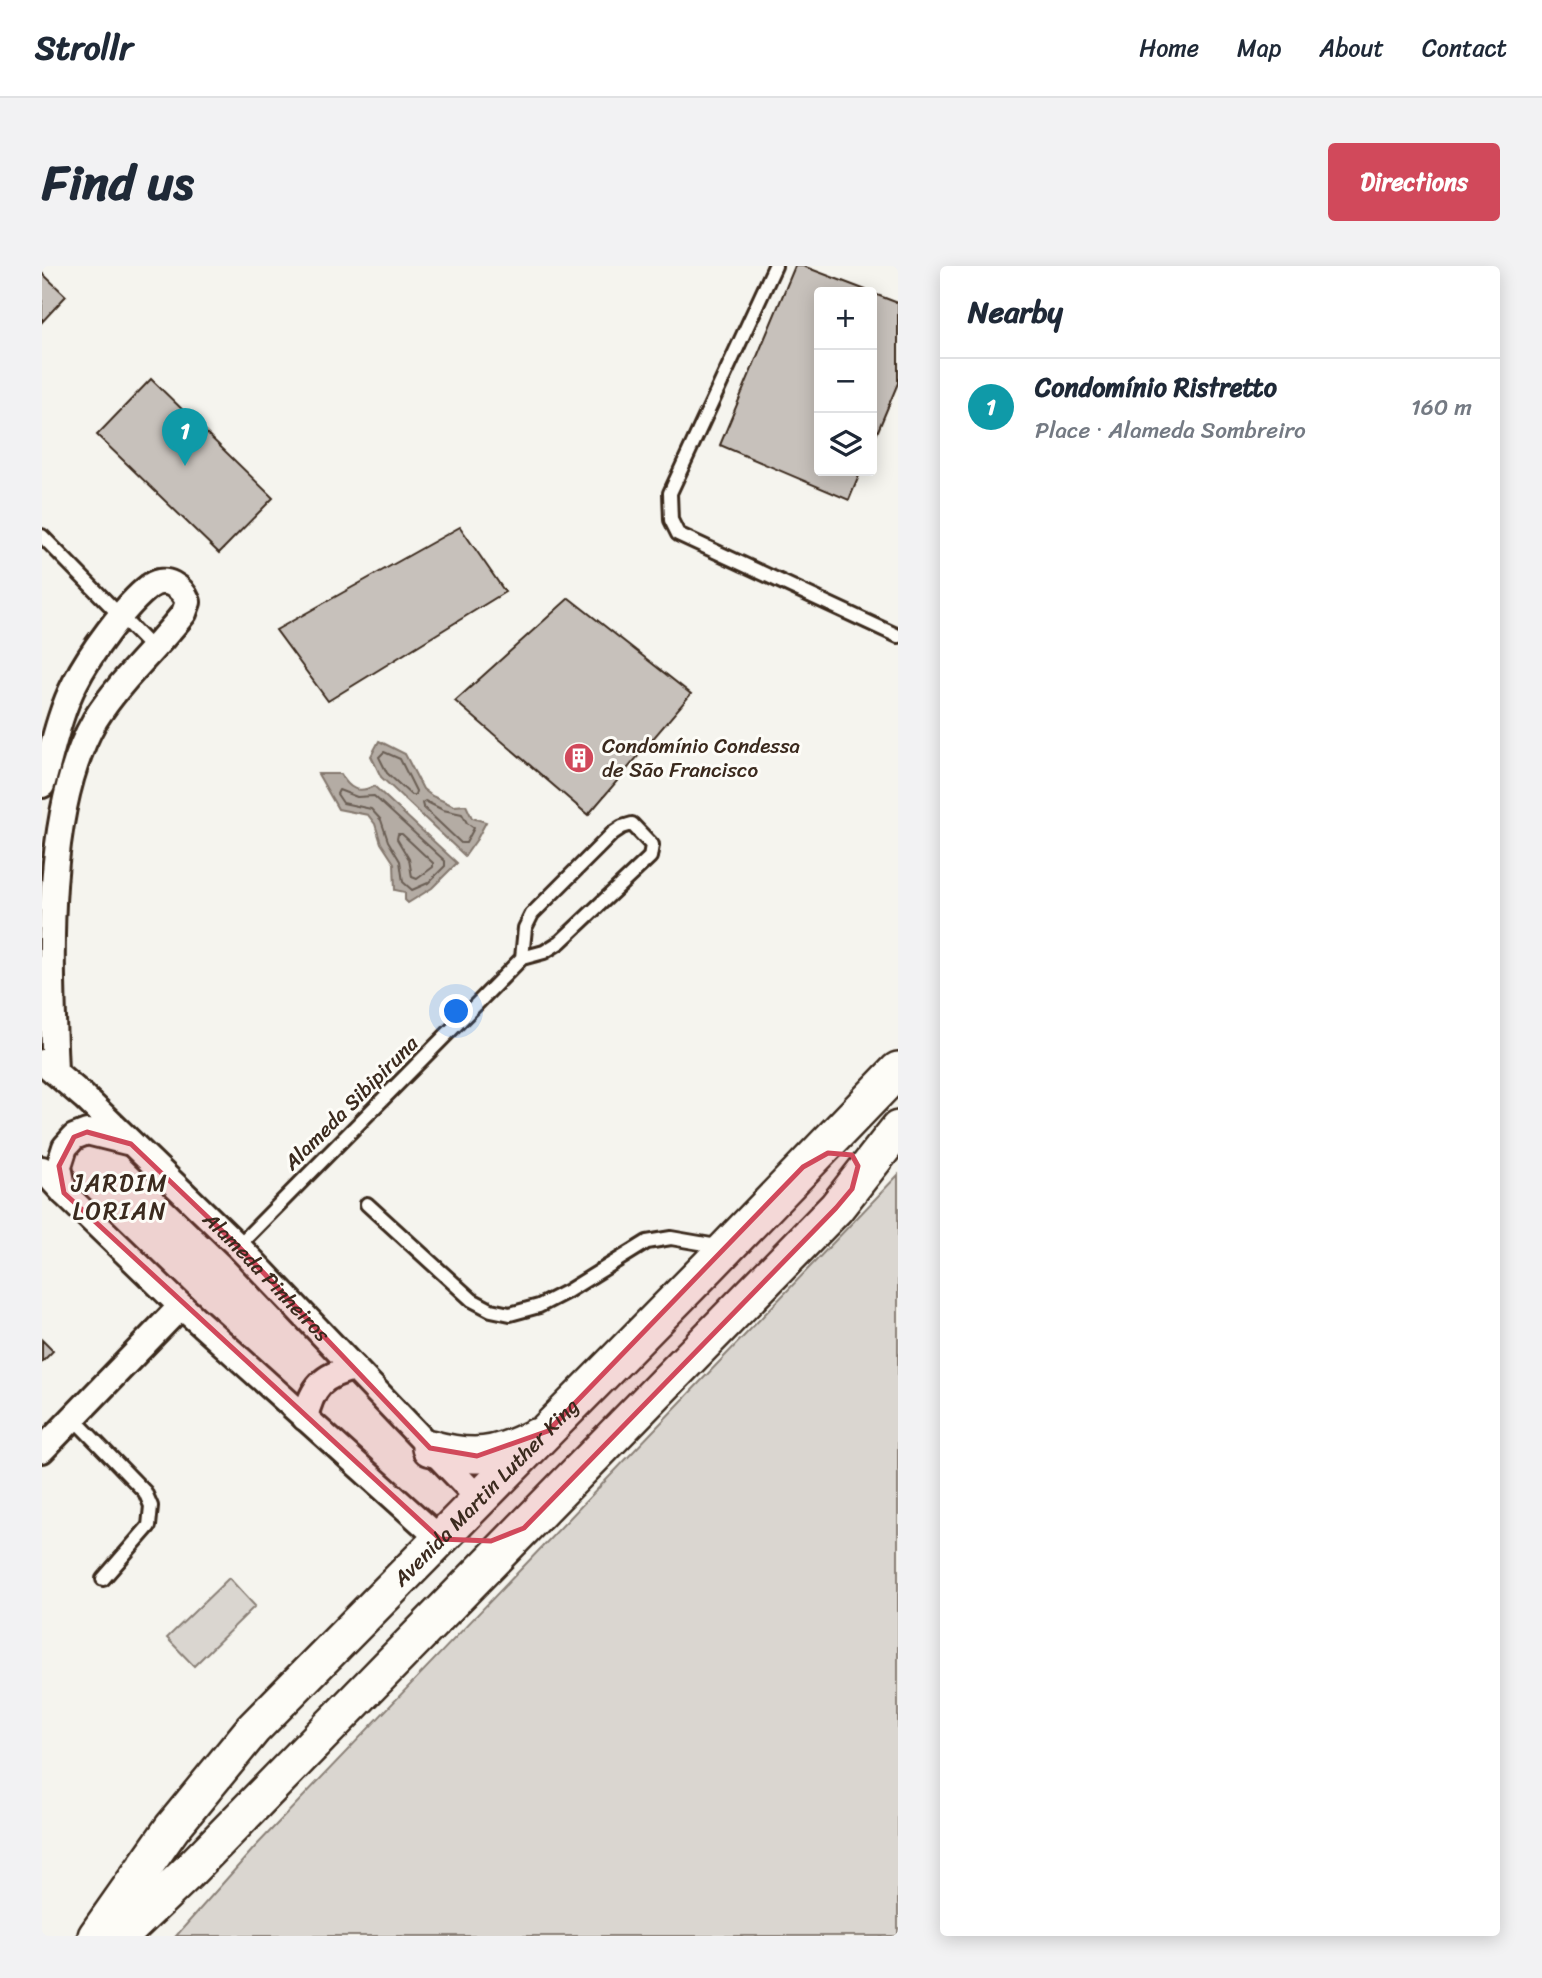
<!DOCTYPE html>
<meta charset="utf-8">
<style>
:root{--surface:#fff;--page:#f2f2f3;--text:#1f2937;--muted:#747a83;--line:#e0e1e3;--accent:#d1495b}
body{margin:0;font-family:Sriracha,sans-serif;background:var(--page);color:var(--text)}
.controls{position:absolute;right:21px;top:21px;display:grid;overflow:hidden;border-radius:7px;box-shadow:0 4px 18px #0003}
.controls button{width:63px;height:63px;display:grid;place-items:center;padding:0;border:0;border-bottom:2px solid var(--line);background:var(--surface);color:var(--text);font:35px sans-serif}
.you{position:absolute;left:415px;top:746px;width:24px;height:24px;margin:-18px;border:5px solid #fff;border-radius:50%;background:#1a73e8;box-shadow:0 0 0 10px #1a73e833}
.badge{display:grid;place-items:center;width:46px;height:46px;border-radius:50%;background:var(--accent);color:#fff;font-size:23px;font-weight:700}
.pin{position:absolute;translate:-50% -58px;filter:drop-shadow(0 2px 4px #0008)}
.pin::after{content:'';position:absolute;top:37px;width:24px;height:21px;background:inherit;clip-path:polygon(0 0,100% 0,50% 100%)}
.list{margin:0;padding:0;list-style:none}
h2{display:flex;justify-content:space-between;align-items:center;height:91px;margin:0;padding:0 28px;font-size:30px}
h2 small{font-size:23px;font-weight:400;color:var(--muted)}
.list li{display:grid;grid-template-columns:46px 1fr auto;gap:21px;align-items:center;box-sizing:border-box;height:98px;padding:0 28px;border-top:2px solid var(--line)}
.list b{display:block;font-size:26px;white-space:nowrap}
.list p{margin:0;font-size:23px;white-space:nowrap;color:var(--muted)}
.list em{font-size:23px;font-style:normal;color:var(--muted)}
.icon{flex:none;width:38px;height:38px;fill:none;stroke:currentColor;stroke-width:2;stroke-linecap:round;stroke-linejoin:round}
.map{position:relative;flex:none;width:856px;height:1670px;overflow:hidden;border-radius:7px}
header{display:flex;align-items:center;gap:42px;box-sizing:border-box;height:98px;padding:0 35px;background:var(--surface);border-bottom:2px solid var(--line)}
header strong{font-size:33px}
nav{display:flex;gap:38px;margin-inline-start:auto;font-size:24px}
.intro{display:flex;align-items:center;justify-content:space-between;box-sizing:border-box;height:168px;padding:0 42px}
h1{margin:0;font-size:49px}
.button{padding:18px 32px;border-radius:7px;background:var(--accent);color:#fff;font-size:24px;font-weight:700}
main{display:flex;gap:42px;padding:0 42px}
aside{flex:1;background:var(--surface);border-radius:7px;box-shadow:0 4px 18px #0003}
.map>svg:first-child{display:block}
.green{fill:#dad6d0;stroke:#8a8077;stroke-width:2}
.water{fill:#b4aca4;stroke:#84786e;stroke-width:2}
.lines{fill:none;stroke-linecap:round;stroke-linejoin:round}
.shore{stroke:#6b5e54;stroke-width:2}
.building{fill:#c7c1bb;stroke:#3b2a1e;stroke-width:2}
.lane-casing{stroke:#3b2a1e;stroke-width:18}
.street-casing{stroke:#3b2a1e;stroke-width:30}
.secondary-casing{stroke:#3b2a1e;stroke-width:40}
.lane{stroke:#fdfcf7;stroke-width:12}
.street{stroke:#fdfcf7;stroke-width:24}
.secondary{stroke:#fdfcf7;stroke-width:35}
.marked{fill:#d1495b;fill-opacity:0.2;stroke:#d1495b;stroke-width:5;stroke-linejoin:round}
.labels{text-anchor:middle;stroke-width:6;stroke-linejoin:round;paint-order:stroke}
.poi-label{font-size:21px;fill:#3b2a1e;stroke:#fdfcf7;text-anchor:start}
.street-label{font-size:21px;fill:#3b2a1e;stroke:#fdfcf7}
.quarter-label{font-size:24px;letter-spacing:2px;fill:#3b2a1e;stroke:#fdfcf7}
</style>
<header>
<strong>Strollr</strong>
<nav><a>Home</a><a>Map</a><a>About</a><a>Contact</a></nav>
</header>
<div class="intro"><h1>Find us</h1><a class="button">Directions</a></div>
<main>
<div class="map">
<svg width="856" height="1670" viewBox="0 0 856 1670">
<rect width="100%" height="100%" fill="#f5f4ee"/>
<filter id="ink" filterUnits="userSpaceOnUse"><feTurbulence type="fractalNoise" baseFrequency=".0143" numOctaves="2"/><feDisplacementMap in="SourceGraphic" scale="14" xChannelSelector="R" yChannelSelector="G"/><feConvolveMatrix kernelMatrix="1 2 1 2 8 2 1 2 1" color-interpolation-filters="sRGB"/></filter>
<g filter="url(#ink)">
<!-- green -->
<g class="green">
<path d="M856 909V1670H134L213 1581Z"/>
<path d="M187 1312 213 1340 152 1400 125 1372Z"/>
</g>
<!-- water -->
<g class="water">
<path d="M337 475 363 488 381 523 390 530 412 540 424 539 430 552 444 556 435 573 423 590 339 511 329 490Z"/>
<path d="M276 508H299C307 523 316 528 332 520L415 597 390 622 366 637 363 634V626L353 624 352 597 339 577 333 558 326 549 296 543Z"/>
</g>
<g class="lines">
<!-- shore -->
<g class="shore">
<path d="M342 486 358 493 374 525 373 529H369L345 507 337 491Z"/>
<path d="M297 524 315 531 332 530 403 595V600L386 617 370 624 361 616 358 595 346 575 339 554 329 543 301 537 295 528Z"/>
<path d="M383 535 401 544 420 548 425 557 432 562 424 577H419L381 541 380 537Z"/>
<path d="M356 568H360L391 597V601L375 613 370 611 367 593 355 573Z"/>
</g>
</g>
<!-- building -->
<g class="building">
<path d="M753 0H761L829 26H777V205H819L807 234 678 179Z"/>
<path d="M0 7 24 30 0 56Z"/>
<path d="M830 27 856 37V117L830 179Z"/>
<path d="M109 113 231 232 177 287 55 169Z"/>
<path d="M418 261 463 326 286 435 234 364Z"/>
<path d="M527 332 649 428 546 549 413 435Z"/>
<path d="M0 1074 11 1085 0 1096Z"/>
</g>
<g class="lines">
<!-- lane casing -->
<g class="lane-casing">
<g id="lane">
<path d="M733 0 628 227 629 254 636 268 856 370"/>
<path d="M0 270 111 383"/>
<path d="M325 938 430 1034 449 1044 468 1048 497 1040 526 1025 605 976 629 972 681 981"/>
<path d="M196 980 480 692 502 686 518 676 608 591 610 579 590 558 580 561 571 567 490 648 483 662 480 692"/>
<path d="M31 1152 103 1226 109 1240 107 1260 61 1313"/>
</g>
</g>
<!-- street casing -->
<g class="street-casing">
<g id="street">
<path d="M0 519C10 485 17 448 33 417 47 389 83 339 108 320 124 309 140 321 146 336L142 347C114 383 78 414 53 454 0 546 9 701 13 806"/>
<path id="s1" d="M1 796 42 831 196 980 438 1234"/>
<path d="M0 903 22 927 139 1040 398 1273"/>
<path d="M22 927 17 900 23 881 32 871 45 866 85 876"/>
<path d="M263 1152C270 1121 281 1109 312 1102"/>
<path d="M0 1184 139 1040"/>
</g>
</g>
<!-- secondary casing -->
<g class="secondary-casing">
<g id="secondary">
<path d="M388 1182C431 1194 454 1191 493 1171"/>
<path id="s2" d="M54 1670 130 1562 211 1463 666 1001 856 804"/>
<path d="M79 1670 145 1607 794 942 856 863"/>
</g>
</g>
<!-- lane -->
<use href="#lane" class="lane"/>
<!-- street -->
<use href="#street" class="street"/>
<!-- secondary -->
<use href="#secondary" class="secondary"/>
</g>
</g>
<!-- marked area -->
<path class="marked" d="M45 866 89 878 196 980 388 1182 435 1190 506 1165 761 901 786 887 810 889 816 900 810 923 794 942 482 1262 449 1275 398 1273 22 927 17 900 32 871Z"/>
<!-- icons -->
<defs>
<g id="building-disc" transform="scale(1.575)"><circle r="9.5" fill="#d1495b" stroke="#fdfcf7"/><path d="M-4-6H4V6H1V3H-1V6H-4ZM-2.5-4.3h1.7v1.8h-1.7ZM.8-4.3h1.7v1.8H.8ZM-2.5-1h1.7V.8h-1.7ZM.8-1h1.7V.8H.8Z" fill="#fff"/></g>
</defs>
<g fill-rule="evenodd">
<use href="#building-disc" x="537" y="492"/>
</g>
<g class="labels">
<!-- poi labels -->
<g class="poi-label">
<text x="560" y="487">Condomínio Condessa<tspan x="560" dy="24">de São Francisco</tspan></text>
</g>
<!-- street labels -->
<g class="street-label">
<text transform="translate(309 837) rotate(-45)" y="7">Alameda Sibipiruna</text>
<text dy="7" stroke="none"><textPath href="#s1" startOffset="310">Alameda Pinheiros</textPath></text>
<text dy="7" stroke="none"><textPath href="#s2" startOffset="592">Avenida Martin Luther King</textPath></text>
</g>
<!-- quarter labels -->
<g class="quarter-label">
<text x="78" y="925">JARDIM<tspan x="78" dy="28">LORIAN</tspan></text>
</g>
</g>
</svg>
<div class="controls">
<button>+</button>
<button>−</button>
<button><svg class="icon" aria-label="layers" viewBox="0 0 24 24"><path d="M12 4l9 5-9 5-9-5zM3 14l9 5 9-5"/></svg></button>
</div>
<div class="you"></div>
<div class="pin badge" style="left:143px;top:200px;background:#0f9aa8">1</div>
</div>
<aside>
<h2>Nearby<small></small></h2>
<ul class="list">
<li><span class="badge" style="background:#0f9aa8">1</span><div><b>Condomínio Ristretto</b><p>Place · Alameda Sombreiro</p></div><em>160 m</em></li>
</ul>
</aside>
</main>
